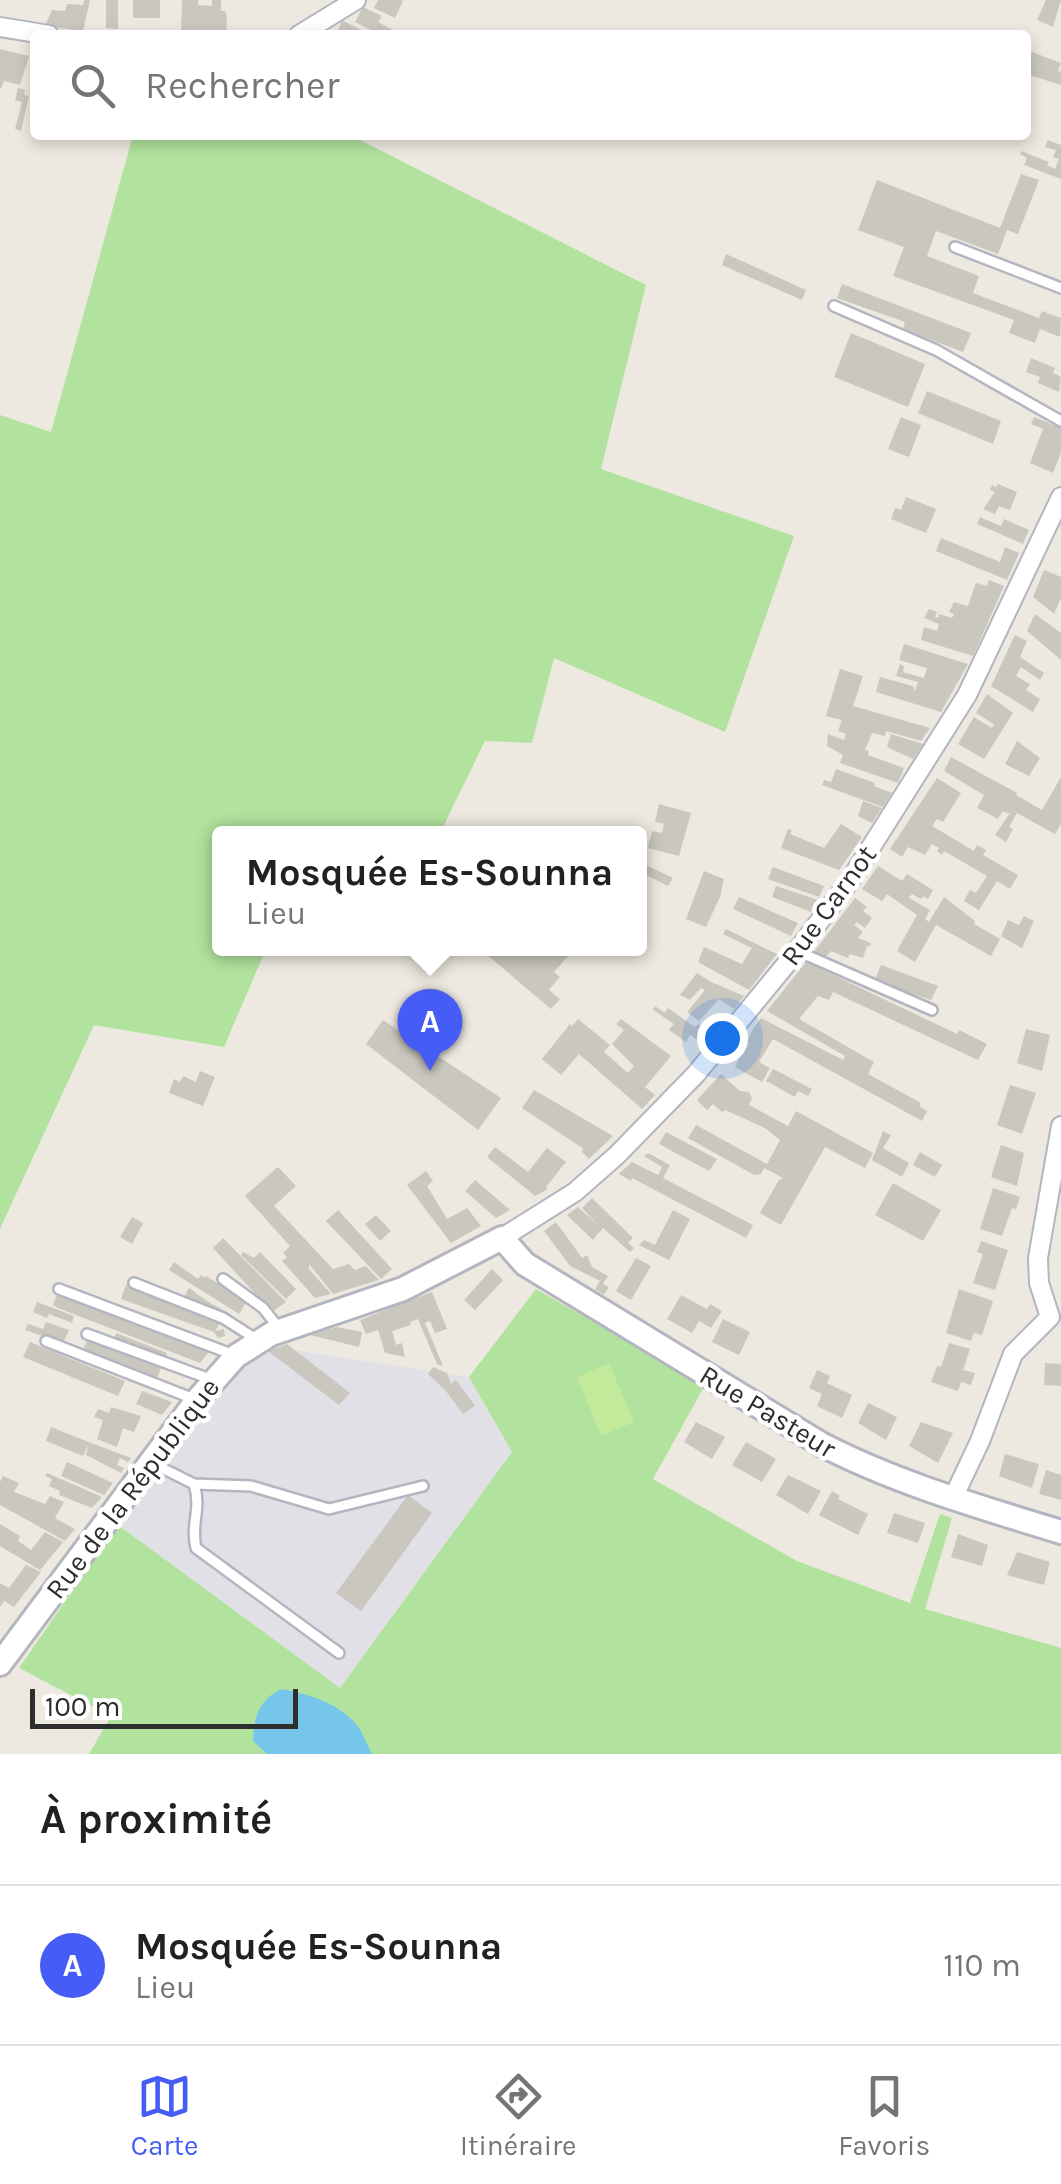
<!DOCTYPE html>
<html lang="fr">
<meta charset="utf-8">
<style>
:root{--surface:#fff;--page:#f2f2f2;--text:#202124;--muted:#757577;--line:#e0e0e0;--accent:#455cf6}
body{margin:0;font-family:Karla,sans-serif;background:var(--page);color:var(--text)}
.scale{position:absolute;left:30px;bottom:25px;width:268px;box-sizing:border-box;padding-left:10px;border:5px solid #2d2d2d;border-top:0;font-size:28px;line-height:35px;white-space:nowrap;color:#2d2d2d;-webkit-text-stroke:8px #fff;paint-order:stroke}
.you{position:absolute;left:722px;top:1038px;width:35px;height:35px;margin:-25px;border:8px solid #fff;border-radius:50%;background:#1a73e8;box-shadow:0 0 0 15px #1a73e833}
.badge{display:grid;place-items:center;width:65px;height:65px;border-radius:50%;background:var(--accent);color:#fff;font-size:32px;font-weight:700}
.pin{position:absolute;translate:-50% -82px;filter:drop-shadow(0 2px 5px #0008)}
.pin::after{content:'';position:absolute;top:52px;width:35px;height:30px;background:inherit;clip-path:polygon(0 0,100% 0,50% 100%)}
.popup{position:absolute;left:212px;top:826px;width:435px;height:130px;box-sizing:border-box;display:grid;place-content:center;border-radius:10px;background:var(--surface);filter:drop-shadow(0 2px 8px #0005);font-size:32px;white-space:nowrap;color:var(--muted)}
.popup b{font-size:38px;color:var(--text)}
.popup::after{content:'';position:absolute;left:50%;top:100%;margin-left:-20px;border:20px solid transparent;border-top-color:var(--surface)}
.list{margin:0;padding:0;list-style:none}
h2{display:flex;justify-content:space-between;align-items:center;height:130px;margin:0;padding:0 40px;font-size:42px}
h2 small{font-size:32px;font-weight:400;color:var(--muted)}
.list li{display:grid;grid-template-columns:65px 1fr auto;gap:30px;align-items:center;box-sizing:border-box;height:160px;padding:0 40px;border-top:2px solid var(--line)}
.list b{display:block;font-size:38px;white-space:nowrap}
.list p{margin:0;font-size:32px;white-space:nowrap;color:var(--muted)}
.list em{font-size:32px;font-style:normal;color:var(--muted)}
.icon{flex:none;width:55px;height:55px;fill:none;stroke:currentColor;stroke-width:2;stroke-linecap:round;stroke-linejoin:round}
.map{position:relative;flex:none;width:1061px;height:1754px;overflow:hidden}
.search{position:absolute;background:var(--surface);box-shadow:0 5px 15px #0003;left:30px;right:30px;top:30px;height:110px;display:flex;align-items:center;gap:25px;box-sizing:border-box;padding:0 35px;border-radius:10px;color:var(--muted);font-size:38px}
.sheet{height:290px;background:var(--surface)}
nav{display:flex;justify-content:space-around;align-items:center;box-sizing:border-box;height:140px;border-top:2px solid var(--line);background:var(--surface);font-size:28px;color:var(--muted)}
nav a{display:grid;justify-items:center;gap:5px}
nav .on{color:var(--accent)}
.map>svg:first-child{display:block}
.industrial{fill:#e2e0e7}
.green{fill:#b1e39e}
.pitch{fill:#c3e99a}
.water{fill:#76c6ec}
.building{fill:#cac7be}
.lines{fill:none;stroke-linecap:round;stroke-linejoin:round}
.service-casing{stroke:#b3b5c0;stroke-width:14}
.minor-casing{stroke:#b3b5c0;stroke-width:22}
.tertiary-casing{stroke:#b3b5c0;stroke-width:28}
.service{stroke:#fff;stroke-width:9}
.minor{stroke:#fff;stroke-width:18}
.tertiary{stroke:#fff;stroke-width:22}
.labels{text-anchor:middle;stroke-width:9;stroke-linejoin:round;paint-order:stroke}
.street-label{font-size:28px;fill:#2d2d2d;stroke:#fff}
</style>
<div class="map">
<svg width="1061" height="1754" viewBox="0 0 1061 1754">
<rect width="100%" height="100%" fill="#eee9e0"/>
<!-- industrial -->
<path class="industrial" d="M261 1345 469 1377 512 1452 340 1688 118 1525Z"/>
<!-- green -->
<g class="green">
<path d="M133 135H350L646 285 601 469 794 536 725 732 554 658 532 743 485 741 440 833 220 834V948L266 949 224 1047 94 1025 0 1229V415L51 432Z"/>
<path d="M536 1289 705 1385 653 1479 797 1561 910 1603 940 1514 952 1518 925 1609 1061 1648V1754H89L111 1716 19 1668 118 1525 340 1688 512 1452 469 1377Z"/>
</g>
<!-- pitch -->
<path class="pitch" d="M609 1363 634 1422 601 1436 577 1377Z"/>
<!-- water -->
<path class="water" d="M282 1689C308 1694 338 1703 356 1724 363 1732 367 1745 372 1754H267L253 1741C253 1718 260 1698 282 1689Z"/>
<!-- building -->
<g class="building">
<path d="M84 0H90L83 31 45 26 52 10 65 11 67 4 83 5Z"/>
<path d="M106 0H118V29L106 28Z"/>
<rect x="133" y="0" width="27" height="18"/>
<path d="M182 0H198V5L212 6V0H221V11H225L227 17 226 35H181Z"/>
<path d="M378 0H401L403 1 395 18 374 8Z"/>
<path d="M1046 0H1061L1053 27 1037 20Z"/>
<path d="M363 7 382 16 378 22 402 35H381L355 22Z"/>
<path d="M342 20 363 31 371 35H336Z"/>
<path d="M0 49 29 56 20 85 4 81 0 90Z"/>
<path d="M1032 52 1061 63 1058 71 1061 72V85L1026 74Z"/>
<path d="M18 88 25 90 24 95 29 96 21 131 15 129 22 102 15 100Z"/>
<path d="M1048 140 1061 145V179L1024 165 1027 158 1020 154 1021 151 1049 162 1047 165 1055 169 1059 159 1053 157 1056 150 1045 147Z"/>
<path d="M1021 174 1039 180 1018 234 1007 230 998 254 936 231 927 256 979 276 973 293 1039 318 1042 311 1061 318 1060 337 1040 329 1035 343 1009 333 1014 320 893 276 904 247 858 230 877 180 1000 228Z"/>
<path d="M726 254 806 290 802 300 722 265Z"/>
<path d="M842 284 971 333 963 352 903 329 905 322 837 298Z"/>
<path d="M851 333 925 364 908 407 834 377Z"/>
<path d="M1031 358 1055 368 1053 373 1061 377 1059 392 1038 383 1040 377 1026 372Z"/>
<path d="M927 391 1001 421 993 444 918 413Z"/>
<path d="M901 417 921 425 909 457 888 449Z"/>
<path d="M1034 417 1061 428V452L1053 473 1030 463 1043 429 1031 424Z"/>
<path d="M998 484 1017 492 1010 510 999 506 995 514 983 509 995 492 990 490 992 485 996 487Z"/>
<path d="M906 497 936 509 926 533 891 519 895 508 901 510Z"/>
<path d="M980 517 1001 526 1004 519 1029 530 1023 544 977 524Z"/>
<path d="M941 538 1000 562 1005 547 1019 553 1007 580 936 551Z"/>
<path d="M1044 570 1061 577V598L1054 614 1033 597Z"/>
<path d="M989 580 1004 586 973 656 921 640 924 627 937 631 939 624 924 618 929 609 937 612 935 617 938 618 939 614 952 618 954 614 949 612 954 602 968 606 976 583 987 586Z"/>
<path d="M1035 614 1061 633V660L1027 631Z"/>
<path d="M1015 635 1027 641 1020 657 1044 673 1040 680 1021 667 1016 676 1030 684 1026 690 1040 699 1033 712 991 686Z"/>
<path d="M904 644 968 664 941 712 876 692 880 677 913 686 915 691 918 682 896 676 900 664 904 666 903 672 924 678 927 668 899 660Z"/>
<path d="M840 669 863 676 853 706 930 728 921 741 886 731 885 736 872 733 865 750 869 751 868 755 904 768 898 783 840 763 843 755 827 746 828 734 844 740 846 734 838 731 842 720 826 716Z"/>
<path d="M987 694 1013 713 984 759 958 744 974 717 992 728 994 724 976 713Z"/>
<path d="M891 734 923 744 913 759 887 747Z"/>
<path d="M1017 741 1040 758 1029 776 1005 764Z"/>
<path d="M951 757 1017 793 1016 795 1042 810 1061 777V824L1055 834 1017 813 1009 827 1013 829 1006 842 995 835 1010 813 1002 812 998 819 977 808 984 795 944 771Z"/>
<path d="M836 769 875 783 874 786 892 793 883 807 822 785 824 780 831 782Z"/>
<path d="M937 778 961 793 943 822 937 819 932 826 974 851 977 845 986 850 983 855 1018 875 1010 889 997 881 979 910 964 901 970 890 976 893 987 876 944 851 942 855 937 851 939 848 932 844 925 855 908 847 902 857 890 849Z"/>
<path d="M863 801 882 808 872 823 858 816Z"/>
<path d="M659 804 691 813 679 856 648 848 652 831 662 833 664 824 655 822Z"/>
<path d="M841 824 862 837 839 870 781 848 788 829 792 830 790 834 824 848Z"/>
<path d="M640 862 673 878 668 886 640 872Z"/>
<path d="M878 866 902 881 907 874 933 890 928 899 923 896 921 899 912 894 909 898 930 910 925 919 929 922 944 897 975 921 974 924 1000 939 991 956 936 925 915 962 897 951 917 915 887 894 882 901 862 889Z"/>
<path d="M773 867 824 886 819 897 768 879Z"/>
<path d="M704 871 724 879 720 897 706 927 686 919Z"/>
<path d="M776 886 818 900 811 912 772 897Z"/>
<path d="M739 897 798 923 791 936 733 909Z"/>
<path d="M855 898 867 907 863 911 872 918 865 928 857 922 854 925 863 932 858 938 871 943 870 946H867L863 958 850 954 848 958 831 951 823 960 813 953Z"/>
<path d="M1024 916 1034 921 1022 948 1001 936 1008 920 1019 925Z"/>
<path d="M726 929 777 954 749 990 698 962 704 947 742 964 752 948 723 934Z"/>
<path d="M480 949H574L554 972 560 977 549 990 560 999 551 1009Z"/>
<path d="M806 962 957 1034 959 1030 987 1044 978 1060 833 992 829 1000 818 996 799 1019 874 1062 868 1074 921 1103 919 1106 927 1111 922 1121 773 1039 759 1062 770 1068 762 1082 735 1067 753 1029 761 1018 843 1060 845 1056 767 1011Z"/>
<path d="M881 965 938 986 931 1000 874 981Z"/>
<path d="M697 973 709 981 744 996 734 1009 719 999 699 1021 687 1012 705 990 701 988 690 1000 680 995Z"/>
<path d="M655 1006 665 1013 668 1008 695 1027 698 1024 712 1034 703 1044 690 1035 686 1042 669 1030 674 1024 653 1010Z"/>
<path d="M578 1019 610 1045 604 1052 628 1073 634 1066 612 1044 624 1030 616 1024 621 1019 671 1056 645 1087 655 1095 642 1109 579 1054 561 1075 542 1059 570 1024 572 1026Z"/>
<path d="M383 1020 501 1098 478 1130 366 1044Z"/>
<path d="M1026 1029 1050 1035 1042 1071 1017 1063Z"/>
<path d="M773 1069 812 1089 808 1096 798 1091 795 1097 766 1081Z"/>
<path d="M200 1071 215 1077 203 1106 169 1093 174 1079 180 1082 183 1076 196 1082Z"/>
<path d="M721 1074 740 1091 749 1092 752 1098 749 1105 788 1126 796 1111 873 1153 865 1168 825 1147 781 1225 760 1213 779 1180 783 1178 764 1168 761 1174 754 1175 688 1138 696 1125 767 1164 780 1140 765 1128 725 1110 722 1112 713 1104 707 1110 697 1100Z"/>
<path d="M1010 1085 1036 1093 1022 1134 997 1125Z"/>
<path d="M534 1090 613 1136 589 1159 581 1151 584 1149 522 1108Z"/>
<path d="M883 1131 891 1135 883 1148 909 1163 902 1177 872 1160Z"/>
<path d="M666 1132 717 1159 709 1171 659 1144Z"/>
<path d="M1001 1145 1024 1153 1017 1186 991 1177Z"/>
<path d="M495 1147 528 1172 547 1148 566 1162 546 1187 548 1189 535 1196 487 1157Z"/>
<path d="M920 1152 942 1165 935 1177 913 1165Z"/>
<path d="M648 1153 670 1165 663 1178 753 1225 746 1238 632 1178 631 1181 619 1174 632 1162 658 1175 662 1167 644 1156Z"/>
<path d="M278 1167 296 1186 274 1206 333 1269 349 1264 355 1270 366 1266 379 1280 333 1294 309 1264V1269L331 1294 315 1298 282 1261 287 1257 283 1253 290 1246 245 1196Z"/>
<path d="M426 1171 433 1181 427 1186 447 1219 467 1208 481 1226 451 1243 407 1185Z"/>
<path d="M475 1180 510 1210 496 1218 465 1191Z"/>
<path d="M893 1183 941 1210 923 1241 875 1215Z"/>
<path d="M993 1188 1020 1197 1016 1209 1012 1208 1002 1236 980 1229Z"/>
<path d="M592 1198 633 1238 628 1243 634 1248 630 1252 603 1228 593 1240 567 1215 578 1207 598 1225 582 1208Z"/>
<path d="M338 1210 392 1269 381 1279 326 1221Z"/>
<path d="M673 1210 690 1219 669 1260 639 1245 644 1240 655 1245Z"/>
<path d="M376 1215 391 1231 380 1241 365 1224Z"/>
<path d="M132 1217 143 1223 132 1244 120 1237Z"/>
<path d="M556 1222 582 1258 587 1255 592 1267 608 1276 603 1284 609 1287 604 1295 595 1289 600 1281 570 1266 544 1231Z"/>
<path d="M223 1238 286 1302 272 1312 213 1248Z"/>
<path d="M981 1241 1008 1250 995 1290 973 1283 983 1254 977 1252Z"/>
<path d="M243 1252 254 1258 260 1252 296 1289 286 1299 241 1255Z"/>
<path d="M636 1258 651 1266 631 1300 616 1291Z"/>
<path d="M174 1262 198 1279 201 1275 205 1278 206 1276 247 1301 239 1314 169 1270Z"/>
<path d="M492 1269 503 1280 475 1310 464 1300Z"/>
<path d="M126 1285 221 1322 215 1331 224 1329 225 1336 218 1338 214 1332 121 1299Z"/>
<path d="M189 1288 207 1301 232 1315 230 1317 210 1312 184 1297Z"/>
<path d="M959 1289 993 1301 982 1335 974 1333 971 1341 946 1333Z"/>
<path d="M432 1292 447 1329 435 1333 430 1321 425 1323 443 1366 437 1364 418 1319 410 1322 411 1325 392 1331 396 1345 402 1343 405 1357 385 1353 378 1330 366 1334 360 1320Z"/>
<path d="M57 1294 121 1318 209 1352 200 1363 58 1308 53 1305Z"/>
<path d="M681 1295 707 1309 710 1304 722 1311 711 1328 699 1321 692 1333 667 1319Z"/>
<path d="M37 1302 74 1316 72 1323 49 1314 47 1318 33 1312Z"/>
<path d="M723 1319 750 1332 739 1355 712 1342Z"/>
<path d="M46 1322 69 1330 63 1343 25 1330 28 1324 43 1329Z"/>
<path d="M337 1327 362 1332 359 1347 310 1335Z"/>
<path d="M116 1333 167 1353 165 1359 114 1339Z"/>
<path d="M88 1338 161 1368 156 1381 83 1350Z"/>
<path d="M30 1342 125 1381 118 1396 23 1357Z"/>
<path d="M949 1343 970 1349 963 1370 975 1373 971 1385 961 1382 958 1391 931 1382 937 1366 941 1367Z"/>
<path d="M287 1344 350 1393 339 1405 268 1351Z"/>
<path d="M1045 1363 1061 1364V1386L1044 1385Z"/>
<path d="M433 1367 447 1373 451 1384 456 1380 475 1406 463 1414 445 1390 428 1374Z"/>
<path d="M817 1370 830 1376 827 1383 852 1395 842 1418 817 1406 822 1394 809 1388Z"/>
<path d="M142 1391 172 1402 162 1415 136 1404Z"/>
<path d="M868 1403 897 1417 886 1440 858 1423Z"/>
<path d="M111 1407 141 1416 134 1432 123 1428 117 1447 97 1439 103 1420 94 1417 98 1409 109 1413Z"/>
<path d="M696 1422 725 1437 712 1459 684 1442Z"/>
<path d="M921 1422 953 1433 938 1463 909 1446Z"/>
<path d="M51 1427 91 1443 131 1458 128 1462 120 1458 117 1465 124 1468 121 1473 86 1455 88 1445 83 1456 46 1441Z"/>
<path d="M746 1442 776 1459 762 1482 732 1465Z"/>
<path d="M1005 1454 1039 1464 1032 1488 999 1476Z"/>
<path d="M67 1462 78 1467 113 1483 104 1495 61 1476Z"/>
<path d="M1046 1470 1061 1475V1500L1039 1494Z"/>
<path d="M47 1473 102 1497 92 1508 59 1495 60 1491 49 1486 52 1479 45 1476Z"/>
<path d="M788 1475 821 1491 808 1514 776 1495Z"/>
<path d="M3 1476 19 1483 14 1492 45 1504 50 1496 64 1502 55 1518 75 1529 65 1541 0 1505V1482Z"/>
<path d="M832 1491 840 1496 838 1499 868 1514 858 1535 819 1515Z"/>
<path d="M408 1495 432 1513 361 1611 336 1593Z"/>
<path d="M894 1513 925 1523 918 1543 887 1533Z"/>
<path d="M0 1524 20 1536 18 1541 31 1550 45 1532 63 1542 40 1570 0 1546Z"/>
<path d="M958 1534 988 1545 982 1566 951 1557Z"/>
<path d="M1017 1552 1050 1562 1044 1585 1007 1575Z"/>
<path d="M26 1565 41 1572 14 1607 4 1601 0 1607V1583L9 1588Z"/>
</g>
<g class="lines">
<!-- service casing -->
<g class="service-casing">
<g id="service">
<path d="M955 247 1061 288"/>
<path d="M834 306 936 350 1061 421"/>
<path d="M797 951 932 1010"/>
<path d="M223 1279 263 1308 278 1327"/>
<path d="M134 1283 223 1318 256 1339"/>
<path d="M59 1289 234 1355"/>
<path d="M87 1334 210 1379"/>
<path d="M46 1341 194 1399"/>
<path d="M152 1463 194 1484 251 1486 329 1509 423 1486"/>
<path d="M194 1484C202 1510 190 1524 196 1548L339 1653"/>
</g>
</g>
<!-- minor casing -->
<g class="minor-casing">
<g id="minor">
<path d="M0 27 49 35"/>
<path d="M299 35 356 0"/>
<path d="M502 1238 575 1192 617 1155 696 1074 797 951 849 882 967 695 1061 497"/>
<path d="M953 1498 980 1441 1013 1354 1050 1317 1039 1283 1038 1258 1061 1126"/>
</g>
</g>
<!-- tertiary casing -->
<g class="tertiary-casing">
<path id="tertiary" d="M0 1664 197 1400 236 1356 271 1334 403 1289 502 1238 525 1264 821 1444C896 1483 980 1507 1061 1532"/>
</g>
<!-- service -->
<use href="#service" class="service"/>
<!-- minor -->
<use href="#minor" class="minor"/>
<!-- tertiary -->
<use href="#tertiary" class="tertiary"/>
</g>
<g class="labels">
<!-- street labels -->
<g class="street-label">
<text transform="translate(828 905) rotate(-54)" y="10">Rue Carnot</text>
<text transform="translate(768 1411) rotate(31)" y="10">Rue Pasteur</text>
<text transform="translate(132 1488) rotate(-53)" y="10">Rue de la République</text>
</g>
</g>
</svg>
<div class="scale">100 m</div>
<div class="you"></div>
<div class="pin badge" style="left:430px;top:1071px">A</div>
<div class="popup"><b>Mosquée Es-Sounna</b>Lieu</div>
<div class="search"><svg class="icon" aria-label="search" viewBox="0 0 24 24"><circle cx="10" cy="10" r="6"/><path d="M15 15l6 6"/></svg>Rechercher</div>
</div>
<section class="sheet">
<h2>À proximité<small></small></h2>
<ul class="list">
<li><span class="badge">A</span><div><b>Mosquée Es-Sounna</b><p>Lieu</p></div><em>110 m</em></li>
</ul>
</section>
<nav>
<a class="on"><svg class="icon" aria-label="map" viewBox="0 0 24 24"><path d="M3 6l6-2 6 2 6-2v14l-6 2-6-2-6 2zM9 4v14M15 6v14"/></svg>Carte</a>
<a><svg class="icon" aria-label="directions" viewBox="0 0 24 24"><path d="M12 3l9 9-9 9-9-9zM9 14v-3h6M13 9l2 2-2 2"/></svg>Itinéraire</a>
<a><svg class="icon" aria-label="saved" viewBox="0 0 24 24"><path d="M7 4h10v16l-5-4-5 4z"/></svg>Favoris</a>
</nav>
